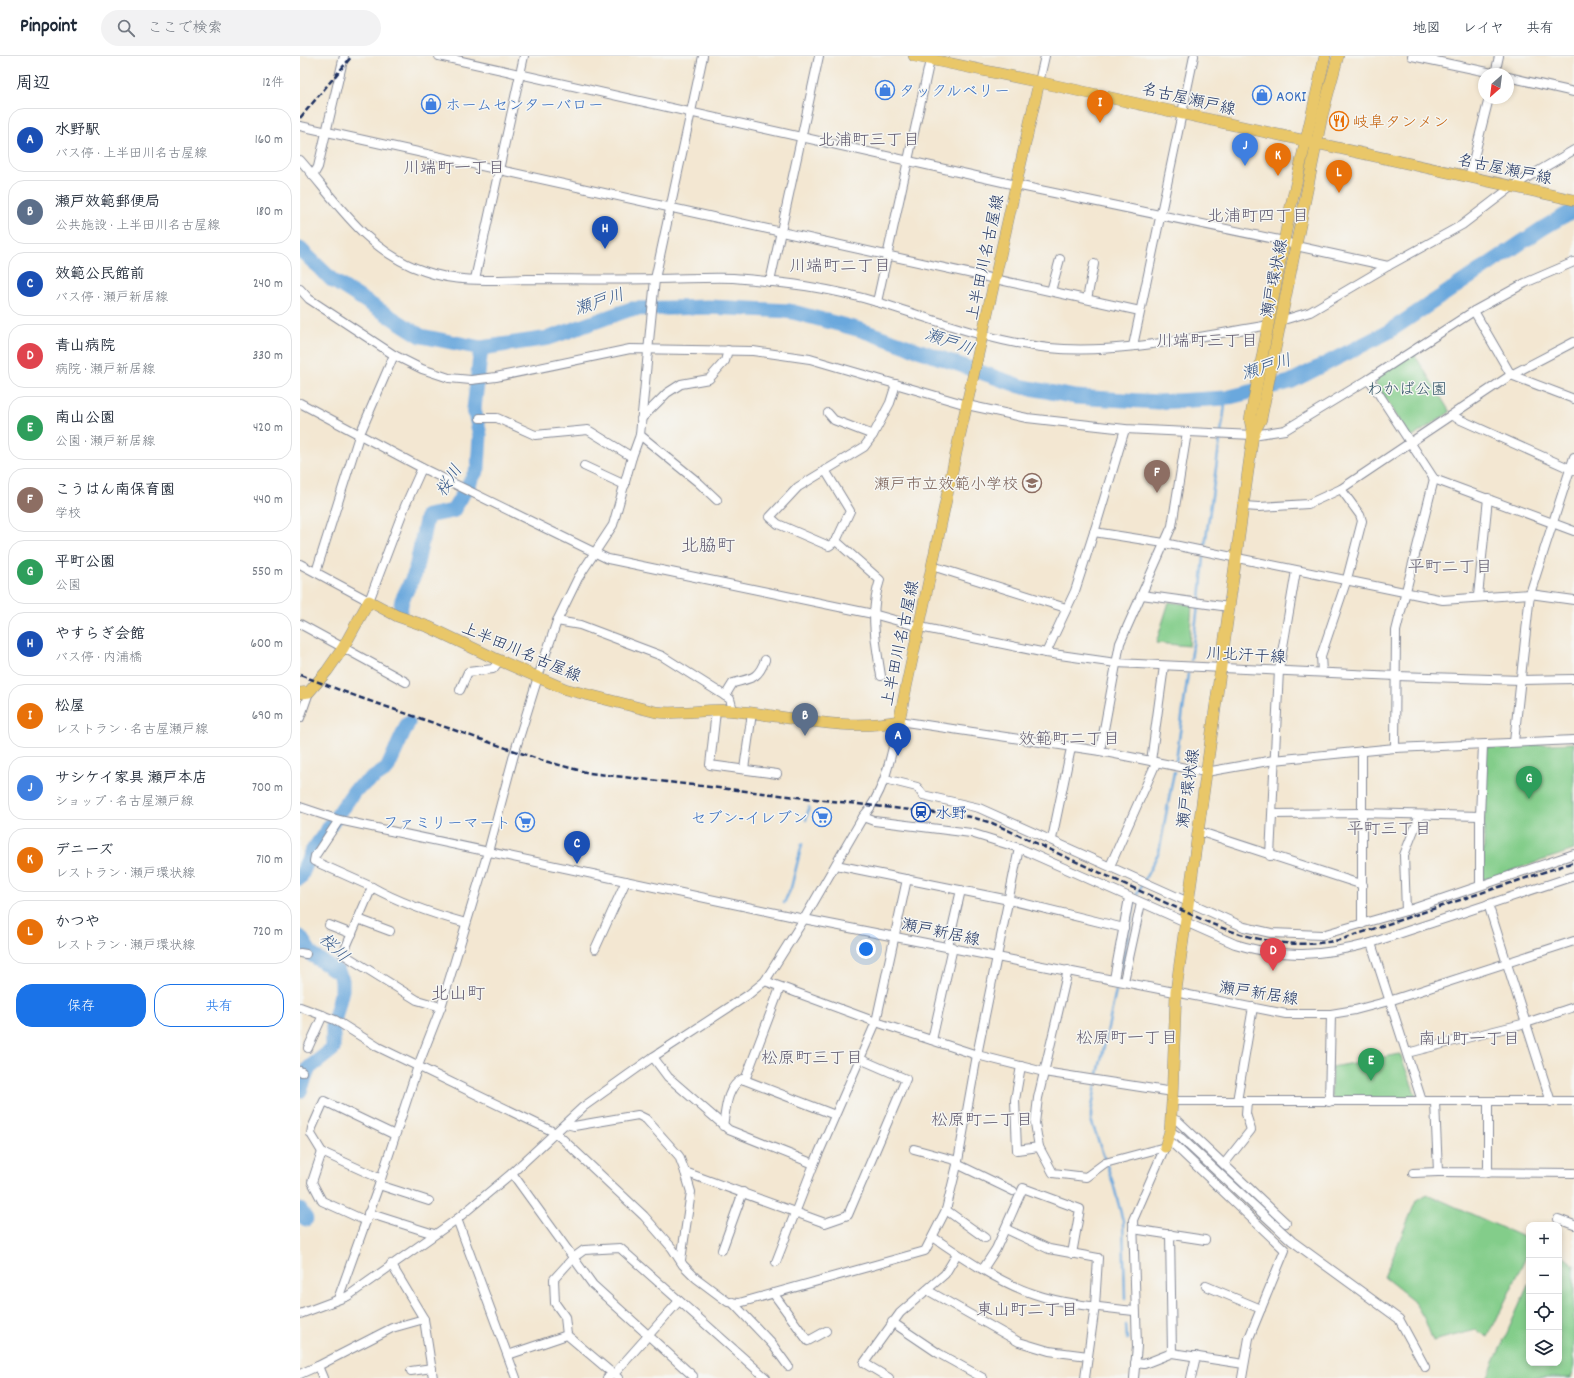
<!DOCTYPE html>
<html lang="ja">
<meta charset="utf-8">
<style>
:root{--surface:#fff;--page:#f2f2f3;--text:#1f2937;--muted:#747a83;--line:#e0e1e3;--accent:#1a73e8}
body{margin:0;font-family:Dekko,"Klee One",sans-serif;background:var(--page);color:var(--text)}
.controls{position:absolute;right:12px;bottom:12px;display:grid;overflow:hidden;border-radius:8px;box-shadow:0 2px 6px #0003}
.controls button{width:36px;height:36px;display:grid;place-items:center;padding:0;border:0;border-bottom:1px solid var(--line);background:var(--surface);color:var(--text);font:20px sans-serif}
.compass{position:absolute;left:1178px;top:12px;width:36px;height:36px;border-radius:50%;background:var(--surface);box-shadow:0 2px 6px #0003;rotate:208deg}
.you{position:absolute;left:566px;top:893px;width:14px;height:14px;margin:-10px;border:3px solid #fff;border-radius:50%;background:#1a73e8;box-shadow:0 0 0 6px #1a73e833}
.badge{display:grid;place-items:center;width:26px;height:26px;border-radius:50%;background:var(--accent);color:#fff;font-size:13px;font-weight:700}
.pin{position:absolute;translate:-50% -33px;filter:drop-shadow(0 1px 2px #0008)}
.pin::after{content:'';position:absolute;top:21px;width:14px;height:12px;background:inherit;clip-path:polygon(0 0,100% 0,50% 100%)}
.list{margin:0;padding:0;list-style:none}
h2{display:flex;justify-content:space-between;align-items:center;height:52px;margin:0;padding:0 16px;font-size:17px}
h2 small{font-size:13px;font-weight:400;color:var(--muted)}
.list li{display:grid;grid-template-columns:26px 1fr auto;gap:12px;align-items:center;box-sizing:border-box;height:64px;margin:0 8px 8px;padding:0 8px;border:1px solid var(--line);border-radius:16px}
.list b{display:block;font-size:15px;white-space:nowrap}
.list p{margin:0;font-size:13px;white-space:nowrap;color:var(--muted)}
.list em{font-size:13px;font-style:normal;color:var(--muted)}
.actions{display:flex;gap:8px;padding:12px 16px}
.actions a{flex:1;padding:9px 0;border:1px solid var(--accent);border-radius:16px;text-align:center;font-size:14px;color:var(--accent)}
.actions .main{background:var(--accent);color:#fff}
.icon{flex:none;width:22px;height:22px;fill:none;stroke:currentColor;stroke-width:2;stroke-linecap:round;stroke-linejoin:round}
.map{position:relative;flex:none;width:1274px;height:1322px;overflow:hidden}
header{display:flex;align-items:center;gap:24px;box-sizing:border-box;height:56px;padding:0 20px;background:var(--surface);border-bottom:1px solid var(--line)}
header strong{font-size:19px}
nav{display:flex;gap:22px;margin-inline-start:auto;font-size:14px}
.search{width:280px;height:36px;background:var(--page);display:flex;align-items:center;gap:10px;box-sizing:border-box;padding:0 14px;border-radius:22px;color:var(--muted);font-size:15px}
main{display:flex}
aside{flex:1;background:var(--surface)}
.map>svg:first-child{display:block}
.green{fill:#83cd8a;stroke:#4f7e74}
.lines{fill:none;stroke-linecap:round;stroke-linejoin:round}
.stream{stroke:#6ba8dd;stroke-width:2.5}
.river{stroke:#6ba8dd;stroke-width:15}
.minor-casing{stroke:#878b98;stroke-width:10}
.major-casing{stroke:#878b98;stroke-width:12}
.minor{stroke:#fff;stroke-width:8}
.major{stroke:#e9c769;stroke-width:11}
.rail{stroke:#1b2f5e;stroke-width:2.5;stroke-dasharray:6 3;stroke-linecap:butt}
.labels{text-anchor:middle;stroke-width:3;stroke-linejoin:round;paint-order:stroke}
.shop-label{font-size:16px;fill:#366cbe;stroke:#f6f6f2;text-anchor:start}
.street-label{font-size:16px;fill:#1b2f5e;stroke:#f6f6f2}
.food-label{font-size:16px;fill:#c56008;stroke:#f6f6f2;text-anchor:start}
.park-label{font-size:16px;fill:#355669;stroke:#f6f6f2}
.education-label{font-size:16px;fill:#785e54;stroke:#f6f6f2;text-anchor:end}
.transit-label{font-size:16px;fill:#164399;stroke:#f6f6f2;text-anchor:start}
.neighbourhood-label{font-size:17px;fill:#645e72;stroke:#f6f6f2}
.water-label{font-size:17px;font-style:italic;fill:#37598a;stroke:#f6f6f2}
.quarter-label{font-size:18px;fill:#645e72;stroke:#f6f6f2}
</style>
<header>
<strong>Pinpoint</strong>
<div class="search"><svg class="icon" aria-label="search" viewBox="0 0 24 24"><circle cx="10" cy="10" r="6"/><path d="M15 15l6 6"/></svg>ここで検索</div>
<nav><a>地図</a><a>レイヤ</a><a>共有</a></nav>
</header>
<main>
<aside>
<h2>周辺<small>12件</small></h2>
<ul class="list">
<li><span class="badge" style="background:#1a4fb4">A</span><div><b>水野駅</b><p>バス停 · 上半田川名古屋線</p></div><em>160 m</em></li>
<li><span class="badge" style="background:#5c6f8a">B</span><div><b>瀬戸效範郵便局</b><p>公共施設 · 上半田川名古屋線</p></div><em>180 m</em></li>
<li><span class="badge" style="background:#1a4fb4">C</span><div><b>效範公民館前</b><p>バス停 · 瀬戸新居線</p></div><em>240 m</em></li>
<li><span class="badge" style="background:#e0444e">D</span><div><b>青山病院</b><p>病院 · 瀬戸新居線</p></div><em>330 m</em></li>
<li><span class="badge" style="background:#2e9e5b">E</span><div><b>南山公園</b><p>公園 · 瀬戸新居線</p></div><em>420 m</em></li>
<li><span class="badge" style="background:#8d6e63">F</span><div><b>こうはん南保育園</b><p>学校</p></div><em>440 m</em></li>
<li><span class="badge" style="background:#2e9e5b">G</span><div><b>平町公園</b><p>公園</p></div><em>550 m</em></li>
<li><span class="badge" style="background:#1a4fb4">H</span><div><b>やすらぎ会館</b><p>バス停 · 内浦橋</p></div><em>600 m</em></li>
<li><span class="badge" style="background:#e8710a">I</span><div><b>松屋</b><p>レストラン · 名古屋瀬戸線</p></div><em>690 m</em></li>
<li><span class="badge" style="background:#3f7fe0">J</span><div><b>サシケイ家具 瀬戸本店</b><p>ショップ · 名古屋瀬戸線</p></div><em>700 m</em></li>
<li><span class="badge" style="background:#e8710a">K</span><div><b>デニーズ</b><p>レストラン · 瀬戸環状線</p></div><em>710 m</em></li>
<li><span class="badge" style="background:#e8710a">L</span><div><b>かつや</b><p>レストラン · 瀬戸環状線</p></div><em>720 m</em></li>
</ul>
<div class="actions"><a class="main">保存</a><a>共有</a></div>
</aside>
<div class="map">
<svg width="1274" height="1322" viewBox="0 0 1274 1322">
<rect width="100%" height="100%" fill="#f6f6f2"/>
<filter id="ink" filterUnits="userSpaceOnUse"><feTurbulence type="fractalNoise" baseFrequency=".025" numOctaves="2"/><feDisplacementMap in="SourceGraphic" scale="8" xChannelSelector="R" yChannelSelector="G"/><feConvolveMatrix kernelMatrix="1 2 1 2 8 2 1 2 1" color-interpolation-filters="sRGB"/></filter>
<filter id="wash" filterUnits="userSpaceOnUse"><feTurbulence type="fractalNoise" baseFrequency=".012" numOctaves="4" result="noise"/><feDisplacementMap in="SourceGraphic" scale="16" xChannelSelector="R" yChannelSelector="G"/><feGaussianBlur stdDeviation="0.9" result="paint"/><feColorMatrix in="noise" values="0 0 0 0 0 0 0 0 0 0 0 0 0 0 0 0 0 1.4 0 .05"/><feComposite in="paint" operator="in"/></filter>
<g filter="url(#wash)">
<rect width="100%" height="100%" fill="#f3e7d2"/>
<!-- green -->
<g class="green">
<path d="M1113 296 1150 356 1111 382 1073 323Z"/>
<path d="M869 546 892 549 889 590 856 587Z"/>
<path d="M1274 687V794L1183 824 1186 691Z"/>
<path d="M1100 998 1116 1040 1114 1042 1034 1043 1031 1040 1032 1011Z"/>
<path d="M1127 1138 1225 1182 1229 1195 1188 1281 1176 1274 1133 1285 1125 1264 1113 1244 1084 1221 1116 1145Z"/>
<path d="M1259 1197 1274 1209V1315L1271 1322H1187L1229 1227V1307H1259Z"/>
</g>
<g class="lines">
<!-- stream -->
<g class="stream">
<path d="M905 489 926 342"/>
<path d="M900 543 904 501"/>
<path d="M891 604 898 550"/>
<path d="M876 705 888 618"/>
<path d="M506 764 509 751"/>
<path d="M484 847 491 832 502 788"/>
<path d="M821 914 836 840 859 796 874 716"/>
<path d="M798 1018 816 935"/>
<path d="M796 1029 791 1056V1064L813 1127 823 1165 825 1242"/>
<path d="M826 1269 827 1283"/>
</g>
<!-- river -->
<g class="river">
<path d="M0 193 32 224 121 280 181 292 249 282 331 253 409 251 489 255 561 274 720 330 775 341 858 346 926 342 990 326 1088 276 1243 172 1274 154"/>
<path d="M100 555 102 544 115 517 127 460 153 455 178 412 180 379 174 353 181 292"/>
<path d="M0 822 11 797 55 734 87 713 108 667"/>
<path d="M0 881 12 899 38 916 42 924V934L33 970V993L9 1012 0 1035"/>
<path d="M0 1154 6 1163"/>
</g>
</g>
</g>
<g filter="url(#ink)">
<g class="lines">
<!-- minor casing -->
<g class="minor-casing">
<g id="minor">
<path d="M139 0 716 129 984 185 996 190 1088 210"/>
<path d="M1112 0 1197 18"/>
<path d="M1195 18 1199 0"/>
<path d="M1208 21 1274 36"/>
<path d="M739 26 745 0"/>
<path d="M0 70 840 255"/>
<path d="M0 104C38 147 67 196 124 215 157 227 193 224 227 223 270 223 313 224 356 223 381 223 407 221 433 222 483 226 532 232 580 247 636 264 690 286 749 292 817 299 901 280 969 269"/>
<path d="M13 120 18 111 44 0"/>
<path d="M1169 121 1189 42"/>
<path d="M175 223 224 0"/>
<path d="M470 226 519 0"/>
<path d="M0 233 9 243 94 299 122 313 149 322 171 324 196 321 330 293 453 295 510 303 667 349 727 362 825 373 953 379 985 374 1069 323 1174 255 1225 227 1274 206"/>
<path d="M751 235 760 203"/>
<path d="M787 243 794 208"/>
<path d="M577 246 630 4 632 0"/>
<path d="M1174 255 1211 319 1274 343"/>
<path d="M980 265 1010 256 1088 210 1162 169 1213 130 1274 94"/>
<path d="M833 290 894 0"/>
<path d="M1069 323 1134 423 1274 475"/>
<path d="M0 347 122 412 308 503 573 558 620 571 746 597 816 607 1097 620 1221 624 1274 623"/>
<path d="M528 357 534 364 573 379"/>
<path d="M1152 360 1273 414"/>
<path d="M180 362H197L235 379 288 374 332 401"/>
<path d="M341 363 367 337 381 328 409 323 425 305 428 294"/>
<path d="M340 379 399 427 417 444"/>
<path d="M284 410 325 429"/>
<path d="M525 414 550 455 536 485 580 524C569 557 576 587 581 620"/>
<path d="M943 450 959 451 1008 448 1041 433 1211 319 1274 286"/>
<path d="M794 476 864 487 1143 544 1230 538 1274 544"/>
<path d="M536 485 529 490 478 468 470 461 498 431 564 391 573 379 590 347 596 328"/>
<path d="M0 508 69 545 105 450 122 412"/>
<path d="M632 510 766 552"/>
<path d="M16 516 59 380 94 299"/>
<path d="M842 539 929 551"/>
<path d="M1178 540 1188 442"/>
<path d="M257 565 280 569 362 600 430 643 433 654"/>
<path d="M0 568 106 626"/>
<path d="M746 597 775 535 796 470 825 373"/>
<path d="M1022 616 1021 600 1047 523 1062 465 1060 459 1041 433"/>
<path d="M160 634 168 616 193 613 199 605"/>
<path d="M425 640 433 627C452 622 458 623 465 604"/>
<path d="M416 655 410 709 477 718"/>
<path d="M0 662 9 636"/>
<path d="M1214 686 1230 538 1274 401"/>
<path d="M1095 692 1096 575 1134 423"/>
<path d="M800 695 820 587 872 470 887 376"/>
<path d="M1062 695V868"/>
<path d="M851 705 864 610"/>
<path d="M444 713 452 657"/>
<path d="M585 723 617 731 623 739 679 752 944 871 971 877 1022 879 1106 855 1274 798"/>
<path d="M0 751 39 764 504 863 986 958H1031L1055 954 1089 945 1274 885"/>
<path d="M973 758 1062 757 1180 760"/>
<path d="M563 761 574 765 671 777 719 792 935 888C984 903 1022 900 1071 887L1274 820"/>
<path d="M39 764 15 800 14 805 72 831 43 898 117 944 141 951"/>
<path d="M898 775 1063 829"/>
<path d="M752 783 771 692"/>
<path d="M970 800 979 614 996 515"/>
<path d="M536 809 709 844 824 872"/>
<path d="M810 810 856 707"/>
<path d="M1180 828V760L1183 689"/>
<path d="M72 831C102 848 133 858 166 867"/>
<path d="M1188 848 1251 1046"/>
<path d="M1106 855 1104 799 1120 759"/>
<path d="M58 863 90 875"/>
<path d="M29 869 52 878"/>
<path d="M1071 887 1122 1045"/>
<path d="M648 890 661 834"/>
<path d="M295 893 326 825"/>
<path d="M0 897 6 898"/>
<path d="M768 914 738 1042 735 1067 739 1091 753 1117 786 1121 805 1107 865 1091"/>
<path d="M814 923 829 842"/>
<path d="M465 925 576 966 677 999 744 1016 873 1036"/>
<path d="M824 925 841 847"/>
<path d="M0 951 35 964 78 991 256 1077 344 1160 372 1192 383 1209 396 1222 428 1246 439 1247 625 1195 646 1154 658 1105 677 999 719 792"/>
<path d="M632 984 653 891"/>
<path d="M8 992 23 959"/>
<path d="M1107 997 1226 967 1274 951"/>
<path d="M353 1001 368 1021 429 1074 514 1108"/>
<path d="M721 1010 715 1044 717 1094 739 1091"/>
<path d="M0 1015 2 1016"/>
<path d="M445 1024 480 932"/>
<path d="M872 1045H1274"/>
<path d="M937 1045 953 951"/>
<path d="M1029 1046 1031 958"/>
<path d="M1135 1046 1138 1116 1274 1117"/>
<path d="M1188 1046V1117"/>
<path d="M871 1062 878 1065 986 1167"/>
<path d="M266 1068 274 1070 338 1059 346 1063 379 1100 385 1116 391 1136 381 1204"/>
<path d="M423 1070C426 1054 426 1032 442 1023L535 1059"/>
<path d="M870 1075 881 1082 992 1185 1099 1263 1125 1311"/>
<path d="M868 1083 985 1194 949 1282 942 1322"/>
<path d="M614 1093 658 1105"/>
<path d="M22 1096 12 1126 22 1145 66 1165"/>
<path d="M657 1108 713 1135"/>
<path d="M924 1108 951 1074 946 1058 947 1045"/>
<path d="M385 1116 525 1167 548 1159 606 1023 560 1003"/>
<path d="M212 1117 293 1229 393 1320"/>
<path d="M1113 1117 1138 1116"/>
<path d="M81 1123 22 1096 11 1078 12 1072 24 1045 95 1079"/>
<path d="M79 1129 129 1145"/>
<path d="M646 1154 685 1182"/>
<path d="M68 1157 134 1178"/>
<path d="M157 1163 216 1322"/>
<path d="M1258 1163 1274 1169"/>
<path d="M706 1173 749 1193 798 1202 795 1250 785 1322"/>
<path d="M833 1173 905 1184"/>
<path d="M870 1178 872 1297"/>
<path d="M633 1181C662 1201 700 1227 734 1238 766 1249 801 1251 835 1255"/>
<path d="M422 1194 443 1136"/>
<path d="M476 1206 514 1108 576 966 607 823"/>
<path d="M91 1208 124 1263 133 1322"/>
<path d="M683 1213 696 1193 723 1132 780 1153 772 1198"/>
<path d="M906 1230 961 1253"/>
<path d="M627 1234 719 1286 749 1295 788 1300"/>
<path d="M473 1237 508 1285 526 1275"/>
<path d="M38 1243 79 1129 118 1010 141 951 188 796 215 695 238 621 257 565 278 522 313 469 332 401 340 379 355 223 403 0"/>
<path d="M432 1246 472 1288 488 1310"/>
<path d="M0 1258 48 1240 157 1163 212 1117 283 1051 353 1001 448 939 465 925 504 863 563 761C586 735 591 698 599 665L800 695 906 716 974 704 1095 692 1274 684"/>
<path d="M592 1266 638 1297 683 1322"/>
<path d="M267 1279 265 1261 255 1247 254 1223 273 1202 284 1194 320 1192 466 1322"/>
<path d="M208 1299 267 1279 318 1322"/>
<path d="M835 1307 844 1308 872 1297 944 1308"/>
<path d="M18 1310 92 1272 124 1263"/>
<path d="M111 1315 132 1312"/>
<path d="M0 1318 18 1310 23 1322"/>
<path d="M307 1322 314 1318 379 1245"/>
<path d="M589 1322 564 1307 600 1257 645 1218 657 1198"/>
<path d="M834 1322 837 1290 833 1164 865 1091"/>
<path d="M891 1322 896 1300"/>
</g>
</g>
<!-- major casing -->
<g class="major-casing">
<g id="major">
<path d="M614 0 739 26 1274 144"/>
<path d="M953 379 950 364 990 154 1025 0"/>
<path d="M0 637 9 636 27 615 43 592 69 545 97 560 129 571 194 602 265 633 356 656C382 659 409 652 435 655 489 660 545 676 599 665L659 383 739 26"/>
<path d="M865 1091 870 1075 872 1045 876 935 953 379 961 363 1022 60 1038 0"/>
</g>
</g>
<!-- minor -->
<use href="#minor" class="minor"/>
<!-- major -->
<use href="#major" class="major"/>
<!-- rail -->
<g class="rail">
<path d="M0 62 52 0"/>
<path d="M0 619 61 642 241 704 289 717 671 761 692 767 912 868C955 885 997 894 1043 883L1274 806"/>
</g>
</g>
</g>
<!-- icons -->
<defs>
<g id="shop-ring" transform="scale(1)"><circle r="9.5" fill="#f6f6f2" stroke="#3f7fe0" stroke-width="1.5"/><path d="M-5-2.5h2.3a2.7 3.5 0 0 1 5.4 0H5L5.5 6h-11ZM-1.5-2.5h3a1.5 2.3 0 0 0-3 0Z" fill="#3f7fe0"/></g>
<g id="restaurant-ring" transform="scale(1)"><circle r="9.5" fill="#f6f6f2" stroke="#e8710a" stroke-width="1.5"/><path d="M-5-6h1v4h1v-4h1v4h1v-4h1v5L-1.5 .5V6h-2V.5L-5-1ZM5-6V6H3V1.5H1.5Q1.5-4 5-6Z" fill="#e8710a"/></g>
<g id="school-ring" transform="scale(1)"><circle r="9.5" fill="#f6f6f2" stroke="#8d6e63" stroke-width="1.5"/><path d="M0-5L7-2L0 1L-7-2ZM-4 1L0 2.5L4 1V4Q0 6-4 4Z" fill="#8d6e63"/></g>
<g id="station-ring" transform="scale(1)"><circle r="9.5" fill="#f6f6f2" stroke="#1a4fb4" stroke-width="1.5"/><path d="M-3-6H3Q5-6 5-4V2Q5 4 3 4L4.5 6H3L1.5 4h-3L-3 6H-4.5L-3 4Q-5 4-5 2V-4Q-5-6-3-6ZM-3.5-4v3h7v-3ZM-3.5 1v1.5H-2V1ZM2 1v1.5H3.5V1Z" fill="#1a4fb4"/></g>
<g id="supermarket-ring" transform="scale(1)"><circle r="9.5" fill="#f6f6f2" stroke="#3f7fe0" stroke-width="1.5"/><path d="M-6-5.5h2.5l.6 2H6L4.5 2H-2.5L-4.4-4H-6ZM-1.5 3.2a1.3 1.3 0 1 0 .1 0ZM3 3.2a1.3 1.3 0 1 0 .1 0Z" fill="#3f7fe0"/></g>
</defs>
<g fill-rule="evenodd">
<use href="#shop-ring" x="585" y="34"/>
<use href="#shop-ring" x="962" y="39"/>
<use href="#shop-ring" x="131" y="48"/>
<use href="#restaurant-ring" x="1039" y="65"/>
<use href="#school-ring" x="732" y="427"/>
<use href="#station-ring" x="621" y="756"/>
<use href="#supermarket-ring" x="522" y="761"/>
<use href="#supermarket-ring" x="225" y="766"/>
</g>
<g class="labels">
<!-- shop labels -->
<g class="shop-label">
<text x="599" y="40">タックルベリー</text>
<text x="976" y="45">AOKI</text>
<text x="145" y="54">ホームセンターバロー</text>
<text x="508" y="767" text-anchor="end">セブン-イレブン</text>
<text x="211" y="772" text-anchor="end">ファミリーマート</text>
</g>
<!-- street labels -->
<g class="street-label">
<text transform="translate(889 42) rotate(13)" y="6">名古屋瀬戸線</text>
<text transform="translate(1205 112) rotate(12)" y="6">名古屋瀬戸線</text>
<text transform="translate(684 201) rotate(-78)" y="6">上半田川名古屋線</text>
<text transform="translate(973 222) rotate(-79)" y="6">瀬戸環状線</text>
<text transform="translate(599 587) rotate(-78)" y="6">上半田川名古屋線</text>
<text transform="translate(222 595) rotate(23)" y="6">上半田川名古屋線</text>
<text transform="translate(946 598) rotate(3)" y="6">川北汗干線</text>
<text transform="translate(887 732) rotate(-82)" y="6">瀬戸環状線</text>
<text transform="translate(641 875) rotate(12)" y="6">瀬戸新居線</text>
<text transform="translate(959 936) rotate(9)" y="6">瀬戸新居線</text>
</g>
<!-- food labels -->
<g class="food-label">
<text x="1053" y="71">岐阜タンメン</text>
</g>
<!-- park labels -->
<g class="park-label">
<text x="1107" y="338">わかば公園</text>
</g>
<!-- education labels -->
<g class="education-label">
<text x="718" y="433">瀬戸市立效範小学校</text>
</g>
<!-- transit labels -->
<g class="transit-label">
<text x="635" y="762">水野</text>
</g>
<!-- neighbourhood labels -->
<g class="neighbourhood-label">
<text x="569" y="89">北浦町三丁目</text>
<text x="154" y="117">川端町一丁目</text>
<text x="958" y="165">北浦町四丁目</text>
<text x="540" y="215">川端町二丁目</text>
<text x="907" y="290">川端町三丁目</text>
<text x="1150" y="516">平町二丁目</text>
<text x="769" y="688">效範町二丁目</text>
<text x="1089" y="778">平町三丁目</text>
<text x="827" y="987">松原町一丁目</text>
<text x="1169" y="988">南山町一丁目</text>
<text x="512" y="1007">松原町三丁目</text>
<text x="682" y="1069">松原町二丁目</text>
<text x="727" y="1259">東山町二丁目</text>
</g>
<!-- water labels -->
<g class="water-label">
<text transform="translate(299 245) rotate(-18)" y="6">瀬戸川</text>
<text transform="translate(650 285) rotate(19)" y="6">瀬戸川</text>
<text transform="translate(966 310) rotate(-17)" y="6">瀬戸川</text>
<text transform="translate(148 424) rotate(-57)" y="6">桜川</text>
<text transform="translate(35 891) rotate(44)" y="6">桜川</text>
</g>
<!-- quarter labels -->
<g class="quarter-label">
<text x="408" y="495">北脇町</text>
<text x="158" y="943">北山町</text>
</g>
</g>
</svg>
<div class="controls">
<button>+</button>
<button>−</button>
<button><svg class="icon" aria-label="locate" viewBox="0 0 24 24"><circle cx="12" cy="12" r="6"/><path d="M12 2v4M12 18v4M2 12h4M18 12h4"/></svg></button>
<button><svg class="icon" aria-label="layers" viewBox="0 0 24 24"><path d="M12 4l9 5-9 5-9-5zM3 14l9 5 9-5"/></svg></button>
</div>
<svg class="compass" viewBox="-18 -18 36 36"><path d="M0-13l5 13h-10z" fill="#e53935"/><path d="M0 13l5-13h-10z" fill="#747a83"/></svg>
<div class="you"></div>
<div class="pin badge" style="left:598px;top:700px;background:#1a4fb4">A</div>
<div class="pin badge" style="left:505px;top:680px;background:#5c6f8a">B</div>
<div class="pin badge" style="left:277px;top:808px;background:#1a4fb4">C</div>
<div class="pin badge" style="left:973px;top:915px;background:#e0444e">D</div>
<div class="pin badge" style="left:1071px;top:1025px;background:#2e9e5b">E</div>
<div class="pin badge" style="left:857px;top:437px;background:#8d6e63">F</div>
<div class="pin badge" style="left:1229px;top:743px;background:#2e9e5b">G</div>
<div class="pin badge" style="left:305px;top:193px;background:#1a4fb4">H</div>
<div class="pin badge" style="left:800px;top:67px;background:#e8710a">I</div>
<div class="pin badge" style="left:945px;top:110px;background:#3f7fe0">J</div>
<div class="pin badge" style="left:978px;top:120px;background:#e8710a">K</div>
<div class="pin badge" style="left:1039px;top:137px;background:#e8710a">L</div>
</div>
</main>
